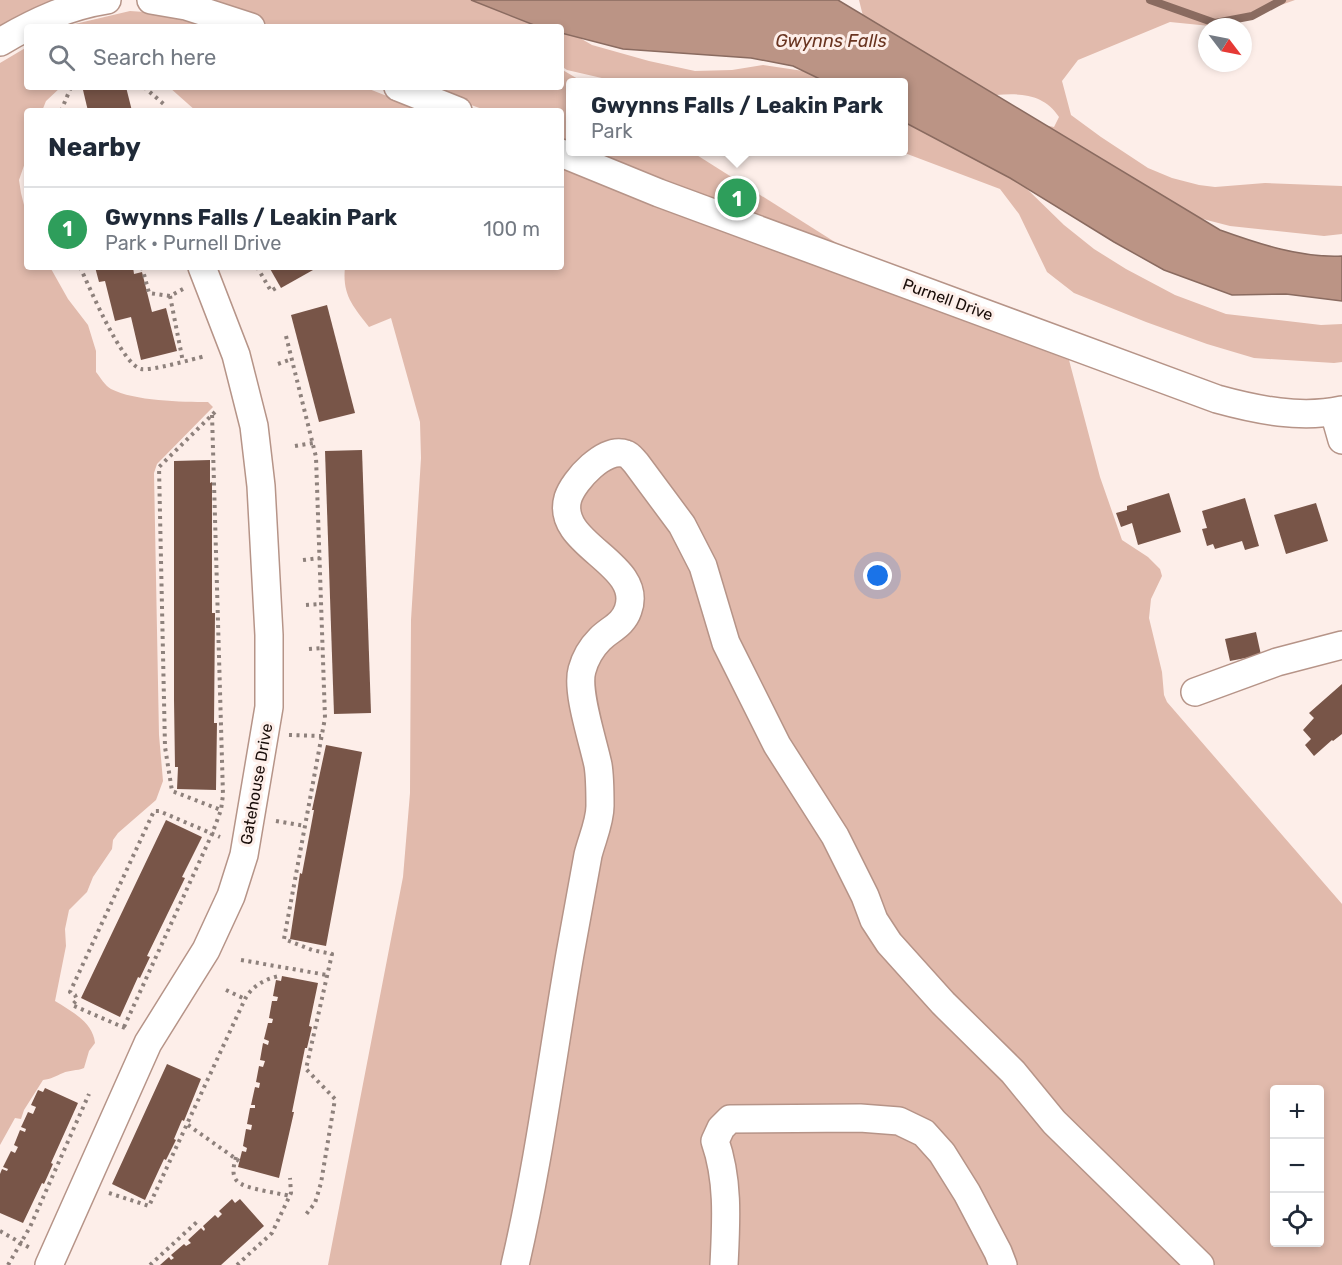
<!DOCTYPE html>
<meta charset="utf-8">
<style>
:root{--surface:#fff;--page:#f2f2f3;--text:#1f2937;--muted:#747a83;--line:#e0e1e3;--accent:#2563eb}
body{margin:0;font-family:Rubik,sans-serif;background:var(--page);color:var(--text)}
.controls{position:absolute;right:18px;bottom:18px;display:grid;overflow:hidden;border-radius:6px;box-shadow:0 3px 9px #0003}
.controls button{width:54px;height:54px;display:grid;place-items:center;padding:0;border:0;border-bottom:2px solid var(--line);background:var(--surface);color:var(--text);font:30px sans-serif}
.compass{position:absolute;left:1198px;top:18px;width:54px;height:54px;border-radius:50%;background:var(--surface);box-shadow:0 3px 9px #0003;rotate:122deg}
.you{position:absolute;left:878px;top:576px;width:21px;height:21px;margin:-15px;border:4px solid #fff;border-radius:50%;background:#1a73e8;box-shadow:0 0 0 9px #1a73e833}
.badge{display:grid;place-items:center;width:39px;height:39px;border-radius:50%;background:var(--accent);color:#fff;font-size:20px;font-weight:700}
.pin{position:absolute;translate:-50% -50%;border:3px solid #fff;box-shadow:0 2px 6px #0006}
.popup{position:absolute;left:566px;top:78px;width:342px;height:78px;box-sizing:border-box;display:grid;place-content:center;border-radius:6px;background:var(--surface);filter:drop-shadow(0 2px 4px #0005);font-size:20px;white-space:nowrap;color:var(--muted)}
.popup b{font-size:22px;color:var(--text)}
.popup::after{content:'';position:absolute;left:50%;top:100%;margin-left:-12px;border:12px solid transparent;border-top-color:var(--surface)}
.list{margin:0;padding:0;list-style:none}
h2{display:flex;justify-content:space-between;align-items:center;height:78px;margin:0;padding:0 24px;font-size:26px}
h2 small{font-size:20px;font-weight:400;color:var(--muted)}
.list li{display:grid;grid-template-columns:39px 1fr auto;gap:18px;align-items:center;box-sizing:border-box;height:84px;padding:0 24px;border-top:2px solid var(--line)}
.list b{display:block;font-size:22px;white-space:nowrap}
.list p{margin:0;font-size:20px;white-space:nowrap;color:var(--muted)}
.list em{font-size:20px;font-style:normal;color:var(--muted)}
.icon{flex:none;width:33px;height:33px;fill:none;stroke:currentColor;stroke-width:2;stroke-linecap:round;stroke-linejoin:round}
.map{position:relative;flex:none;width:1342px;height:1265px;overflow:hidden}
.search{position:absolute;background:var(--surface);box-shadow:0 3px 9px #0003;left:24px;top:24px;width:540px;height:66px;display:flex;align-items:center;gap:15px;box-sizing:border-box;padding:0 21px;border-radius:6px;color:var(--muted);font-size:22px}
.panel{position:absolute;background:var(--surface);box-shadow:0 3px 9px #0003;left:24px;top:108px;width:540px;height:162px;border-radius:6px}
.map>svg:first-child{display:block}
.green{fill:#e1baac;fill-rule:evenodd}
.water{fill:#bb9485;stroke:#8a6b60;stroke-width:1.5}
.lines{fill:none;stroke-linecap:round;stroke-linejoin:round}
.stream{stroke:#8a6b60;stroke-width:8}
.building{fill:#785548}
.minor-casing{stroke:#b69488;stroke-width:30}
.path{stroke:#8e817c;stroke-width:4;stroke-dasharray:3 4.5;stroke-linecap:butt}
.minor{stroke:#fff;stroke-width:27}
.labels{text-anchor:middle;stroke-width:6;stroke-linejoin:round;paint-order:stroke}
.street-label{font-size:16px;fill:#180c08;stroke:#fdeee9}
.water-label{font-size:18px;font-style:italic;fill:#693420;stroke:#fdeee9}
</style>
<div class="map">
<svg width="1342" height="1265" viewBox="0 0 1342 1265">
<rect width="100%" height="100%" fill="#fdeee9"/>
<!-- green -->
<g class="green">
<path d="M0 0H76L0 34Z"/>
<path d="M195 0H506L560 27H274L244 15Z"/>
<path d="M859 0H1295L1220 27 1170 22 1078 60 1062 81 1071 115 1101 137 1148 168 1172 178 1199 185 1215 187 1265 183 1342 186V234L1324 236 1230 226 1164 209 1034 123 1054 127 1059 117C1044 94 1021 93 996 95L864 20Z"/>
<path d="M130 11 159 13 205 27H62Z"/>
<path d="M561 27 592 45 649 61 695 71 732 70 763 65 810 72 834 82H619L567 70 561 66Z"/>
<path d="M27 47V87H61L46 101 42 111H27V157L19 180 21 193 27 217V267H50L68 299 88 325 96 351V372C100 377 105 386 111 389 134 401 182 402 208 402L213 407 157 464 154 473 159 735 163 781 156 800 118 833 113 840 112 849 93 877 87 892 69 910 65 929 66 946 55 1001C71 1011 93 1022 95 1043L89 1051 84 1068C77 1071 69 1070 63 1073 56 1076 51 1079 43 1080L24 1110 21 1119 15 1118 0 1145V63Z"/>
<path d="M561 69 583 82H570V144L561 140V111H488L420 87H561Z"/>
<path d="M169 87H364L425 111H196Z"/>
<path d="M904 116 933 130 1025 187 1064 225 1094 249 1126 269 1175 295 1226 314 1321 325 1342 324V362L1334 363 1254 358 1207 344 1146 322 1074 293 1047 272 1019 214 1000 189 902 152Z"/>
<path d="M591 152H692L857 256Z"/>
<path d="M561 164 1069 360 1100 477 1122 540 1148 557 1160 569 1162 576 1151 599 1149 618 1162 672 1164 695 1167 702 1342 904V1265H328L403 877 410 793 411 620 421 458 420 422 391 318 369 327C353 306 342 295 345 267H561ZM1274 1090H1320V1242H1274Z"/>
</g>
<!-- water -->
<path class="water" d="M471 0H838L1220 230C1259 244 1301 258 1342 256V301L1286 294 1232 295 1164 270 1114 242 1010 178 904 122 903 82H826L793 66 751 58 623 49 561 33V27H539Z"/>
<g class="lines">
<!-- stream -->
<path class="stream" d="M1150 0 1215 23 1252 16 1282 0"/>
</g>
<!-- building -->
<g class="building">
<path d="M96 87H126L132 111H88L83 90Z"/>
<path d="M95 267H133L134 274 142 272 152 312 166 308 177 351 141 360 131 317 115 321 105 281 99 282Z"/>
<path d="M269 267H312L313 270 281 288Z"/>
<path d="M327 305 355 413 319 422 291 315Z"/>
<path d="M362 450 371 713 334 714 325 451Z"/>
<path d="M210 460V483L212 482V613H215L214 723H217L216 790 177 789 178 767H175L174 700V461Z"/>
<path d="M1169 493 1181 532 1138 545 1132 523 1121 527 1116 513 1127 510V506Z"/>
<path d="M1245 498 1259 546 1245 550 1242 541 1215 549 1213 544 1207 546 1202 529 1207 528 1202 511Z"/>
<path d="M1316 503 1328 541 1286 554 1274 515Z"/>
<path d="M1256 632 1261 655 1230 661 1225 639Z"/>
<path d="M1342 684V734L1333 741 1332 740 1314 756 1305 745 1311 739 1303 730 1314 718 1309 713Z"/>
<path d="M326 745 362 752 326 946 290 939 300 873 302 874 314 810H312Z"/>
<path d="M166 820 202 837 182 877 185 878 147 956 150 957 140 978 138 977 120 1017 81 998Z"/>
<path d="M282 976 318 983 309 1026 312 1027 307 1048H305L292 1112H294L279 1178 238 1167 242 1151 246 1152 247 1148 243 1146 246 1129 251 1130 252 1125 247 1124 250 1108H255V1105H251L255 1087 259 1088 260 1083 256 1082 259 1066 263 1067 265 1061 260 1060 263 1043 268 1045 269 1041 264 1039 268 1023H272L273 1019 269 1018 272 1001H277L278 997 273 996 276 980 281 981Z"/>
<path d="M167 1064 201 1079 184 1121 182 1120 174 1139 176 1140 166 1160 164 1159 145 1200 112 1184Z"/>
<path d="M45 1088 78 1103 51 1163 53 1164 44 1184 42 1183 23 1223 0 1213V1174L2 1169 7 1171 8 1169 3 1167 11 1151 15 1153 18 1147 14 1145 20 1130 25 1132 26 1129 21 1127 22 1125 28 1112 33 1114 36 1107 31 1105 38 1090 43 1092Z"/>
<path d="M232 1199 235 1203 240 1199 264 1226 221 1265H160L169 1257 171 1260 174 1258 171 1255 184 1244 186 1246 191 1243 188 1240 201 1228 204 1231 205 1229 203 1226 215 1215 218 1218 222 1214 219 1211Z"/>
</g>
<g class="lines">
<!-- minor casing -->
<g class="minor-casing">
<g id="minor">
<path d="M151 0 186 6 251 27"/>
<path d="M0 42C34 22 68 6 107 0"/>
<path d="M398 87 458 111"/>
<path d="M561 153 659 193 1217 399C1257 410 1301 419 1342 410"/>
<path d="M1334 412 1342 440"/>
<path d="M1195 692 1277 662 1342 645"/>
<path d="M49 1265 148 1043 206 950 231 896 244 855 269 707V635L261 486 254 426 236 355 202 267"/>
<path d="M515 1265C539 1162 552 1058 570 954 576 921 582 888 588 855 592 839 600 822 600 806 600 793 600 777 598 765 593 741 576 691 582 670 585 659 592 647 600 639 610 629 623 625 628 610 645 563 554 545 568 498 574 480 605 446 626 454 630 455 633 460 636 463L682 525 703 566 726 643 777 745 835 836 865 896 874 920 889 943 943 1003 1013 1072 1054 1122 1200 1265"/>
<path d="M724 1265C726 1223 729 1181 715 1141L721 1128 730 1119 860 1118 899 1121 924 1133 942 1153 967 1193 998 1252 1003 1265"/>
</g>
</g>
<!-- path -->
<g class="path">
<path d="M144 87 166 106"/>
<path d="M61 111 71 87"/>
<path d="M80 267C89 286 122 365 141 369 151 371 194 359 205 356"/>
<path d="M142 267 149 293 170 296 183 289"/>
<path d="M257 267 271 291 276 288"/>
<path d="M170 296 183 362"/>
<path d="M286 336 316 457 325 718 284 939 312 950 332 954 306 1069 335 1099 321 1183 315 1203 304 1217"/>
<path d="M278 364 292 359"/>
<path d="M215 412 159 467 165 747 172 791 221 810"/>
<path d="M295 446 313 443"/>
<path d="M303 560 320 558"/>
<path d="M306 605 321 604"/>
<path d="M309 649 322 648"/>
<path d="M289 735 321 736"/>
<path d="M276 821 305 826"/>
<path d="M241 960 327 975"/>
<path d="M226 990 245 999"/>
<path d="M124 1027 212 834 221 810 223 795 212 414"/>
<path d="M125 1028 72 1005 77 1000 75 995 70 992 154 811H159L220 837"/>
<path d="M188 1125 239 1161"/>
<path d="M236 1157C234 1165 231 1174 237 1181 244 1189 279 1193 290 1196"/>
<path d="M109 1193 149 1206 245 999C252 986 265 979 279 976"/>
<path d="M0 1231 30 1248"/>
<path d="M8 1265 30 1227 89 1094"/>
<path d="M150 1265 199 1220"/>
<path d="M237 1265 272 1233 291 1193 290 1178"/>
</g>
<!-- minor -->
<use href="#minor" class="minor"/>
</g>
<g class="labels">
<!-- street labels -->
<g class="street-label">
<text transform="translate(948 299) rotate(20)" y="6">Purnell Drive</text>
<text transform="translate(256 784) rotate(-80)" y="6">Gatehouse Drive</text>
</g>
<!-- water labels -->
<g class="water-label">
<text x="831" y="47">Gwynns Falls</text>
</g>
</g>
</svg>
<div class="controls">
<button>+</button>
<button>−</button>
<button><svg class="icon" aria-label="locate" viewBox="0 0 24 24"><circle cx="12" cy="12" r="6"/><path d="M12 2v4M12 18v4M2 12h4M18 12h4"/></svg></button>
</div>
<svg class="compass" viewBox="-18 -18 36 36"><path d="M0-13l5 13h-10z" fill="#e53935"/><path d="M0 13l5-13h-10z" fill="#747a83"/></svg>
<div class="you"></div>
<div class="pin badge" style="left:737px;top:198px;background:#2e9e5b">1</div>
<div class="popup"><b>Gwynns Falls / Leakin Park</b>Park</div>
<div class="search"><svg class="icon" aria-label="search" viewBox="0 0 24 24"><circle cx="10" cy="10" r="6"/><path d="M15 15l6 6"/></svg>Search here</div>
<section class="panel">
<h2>Nearby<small></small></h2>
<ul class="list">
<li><span class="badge" style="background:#2e9e5b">1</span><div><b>Gwynns Falls / Leakin Park</b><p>Park · Purnell Drive</p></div><em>100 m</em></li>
</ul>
</section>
</div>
